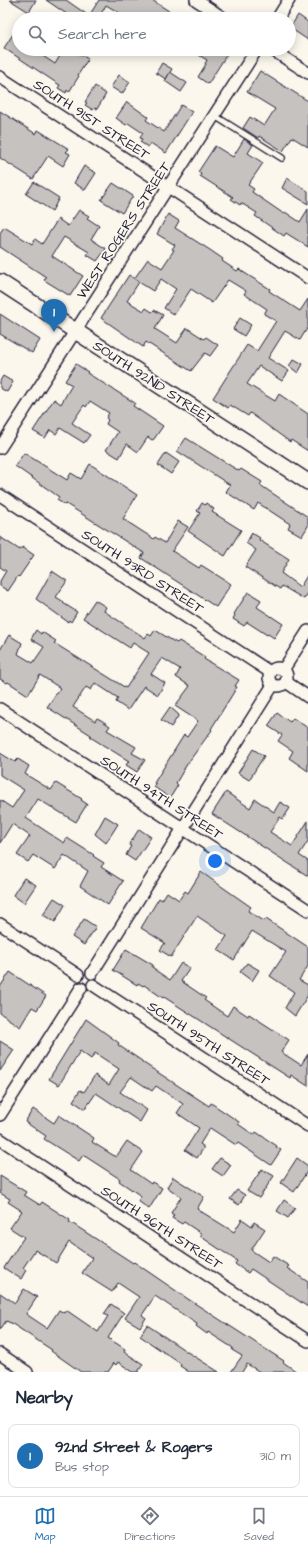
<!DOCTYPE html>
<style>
:root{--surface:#fff;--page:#f6f6f7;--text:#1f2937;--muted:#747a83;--line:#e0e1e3;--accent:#1f6fb2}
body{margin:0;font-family:"Architects Daughter",sans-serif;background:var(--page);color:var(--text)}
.you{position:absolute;left:215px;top:861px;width:14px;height:14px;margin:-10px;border:3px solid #fff;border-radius:50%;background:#1a73e8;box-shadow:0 0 0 6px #1a73e833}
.badge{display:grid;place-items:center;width:26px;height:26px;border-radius:50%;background:var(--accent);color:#fff;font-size:13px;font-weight:700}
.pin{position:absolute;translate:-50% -33px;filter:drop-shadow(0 1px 2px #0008)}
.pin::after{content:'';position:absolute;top:21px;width:14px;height:12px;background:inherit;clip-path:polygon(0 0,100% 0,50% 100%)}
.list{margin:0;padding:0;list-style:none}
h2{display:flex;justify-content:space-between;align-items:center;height:52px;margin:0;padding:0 16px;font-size:17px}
h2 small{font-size:13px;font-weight:400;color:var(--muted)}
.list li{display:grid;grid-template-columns:26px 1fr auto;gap:12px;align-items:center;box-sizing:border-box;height:64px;margin:0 8px 8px;padding:0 8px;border:1px solid var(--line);border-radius:8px}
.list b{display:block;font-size:15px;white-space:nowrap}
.list p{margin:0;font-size:13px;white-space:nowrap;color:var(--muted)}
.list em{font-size:13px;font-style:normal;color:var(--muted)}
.icon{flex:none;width:22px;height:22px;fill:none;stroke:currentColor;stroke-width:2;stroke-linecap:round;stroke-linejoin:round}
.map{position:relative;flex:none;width:308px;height:1372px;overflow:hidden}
.search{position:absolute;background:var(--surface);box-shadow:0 2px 10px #0003;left:12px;right:12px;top:12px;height:44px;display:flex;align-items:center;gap:10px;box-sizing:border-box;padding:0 14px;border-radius:22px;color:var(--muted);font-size:15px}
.sheet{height:124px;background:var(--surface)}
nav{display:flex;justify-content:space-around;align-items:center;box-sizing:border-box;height:56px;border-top:1px solid var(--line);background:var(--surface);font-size:11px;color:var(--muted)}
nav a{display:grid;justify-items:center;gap:2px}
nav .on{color:var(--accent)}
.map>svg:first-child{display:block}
.building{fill:#c6c2c0;stroke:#22223b}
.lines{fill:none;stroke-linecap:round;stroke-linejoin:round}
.lane-casing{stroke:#22223b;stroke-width:8}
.street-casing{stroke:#22223b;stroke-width:14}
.secondary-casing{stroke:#22223b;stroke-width:18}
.lane{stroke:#fbf7ec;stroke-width:5.5}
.street{stroke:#fbf7ec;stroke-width:11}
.secondary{stroke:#fbf7ec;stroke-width:15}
.labels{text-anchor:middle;stroke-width:3.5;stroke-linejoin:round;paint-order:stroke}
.street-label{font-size:14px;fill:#22223b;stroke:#fbf7ec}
</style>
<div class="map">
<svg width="308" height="1372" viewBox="0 0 308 1372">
<rect width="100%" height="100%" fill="#fbf7ec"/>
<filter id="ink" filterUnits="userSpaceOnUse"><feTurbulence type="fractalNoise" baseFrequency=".025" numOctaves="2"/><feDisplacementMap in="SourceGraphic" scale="8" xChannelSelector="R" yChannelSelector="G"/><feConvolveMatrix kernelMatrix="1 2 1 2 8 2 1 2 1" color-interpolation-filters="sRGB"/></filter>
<g filter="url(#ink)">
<!-- building -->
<g class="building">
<path d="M10 0H36L29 12Z"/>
<path d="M46 0H66L89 16 99 0H152L181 19H130L106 5 98 19H74Z"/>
<path d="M298 15 308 22V40L290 28Z"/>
<path d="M19 25V49H32L55 64 64 49H78L76 52 88 59 78 75 79 76 69 92 67 90 66 93 58 88 60 85 58 84 4 48Z"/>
<path d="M189 49H220L227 54 208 84 198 77 206 64H205L207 60Z"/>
<path d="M162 63 172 69 166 79 156 73Z"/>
<path d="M260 71 308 101V147L292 137 283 151 259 136 258 138 243 128 250 117 264 126 275 109 247 92Z"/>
<path d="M170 72 187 83 181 92 165 81Z"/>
<path d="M119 75 130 82 122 94 111 87Z"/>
<path d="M95 86 106 94 97 109 95 108 93 110 85 105 87 103 85 102Z"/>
<path d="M127 102 148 117 146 120 164 132 181 105 192 112 166 153 152 144H150L148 147 140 142 142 139 140 138 143 133 128 123 126 125 116 118Z"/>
<path d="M0 111 36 134 38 130 69 149 66 152 70 154 63 166 48 156 33 179 0 158Z"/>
<path d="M244 139 253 145 248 153 263 163 248 185 254 189 252 192 284 214 285 212 300 222 308 209V247L286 233 284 236 255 216 257 213 241 203 240 205 231 199 233 197 200 176 201 174 198 172 215 146 233 157Z"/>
<path d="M84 166 96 173 85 190 74 183Z"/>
<path d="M287 178 308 191V204L282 188Z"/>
<path d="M34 182 59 198 52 211 26 194Z"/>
<path d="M113 183 133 196 122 213 101 200Z"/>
<path d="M79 210 89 216 87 218 99 226 91 239 106 249 97 261 87 255 89 252 64 237 52 256 83 276 70 296 44 280 46 277 0 247V233L4 227 32 244 35 239 42 244 58 219 68 226Z"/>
<path d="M168 214 179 221 175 228 210 250 223 259 222 261 237 271 239 269 243 272 270 289 269 291 300 311 308 299V327L300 340 285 331 268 358 289 371 282 381 259 366 247 384 275 401 279 394 308 414V451L291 440 290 442 250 413 248 416 230 405 228 408 213 398 247 345 257 351 276 321 264 314 267 309 244 294 246 291 228 280 212 303 191 289 174 315 164 308 176 289 161 279 153 291 134 279 148 259 162 268 174 250 172 249 175 245 157 234Z"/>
<path d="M129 275 139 282 127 301 144 311 146 308 152 312 154 310 163 315 155 329 177 343 187 328 204 339 206 337 218 345 210 356 205 353 191 371 146 342 143 347 101 318Z"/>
<path d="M0 314 40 340 32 353 0 334Z"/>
<path d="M240 318 251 325 244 336 233 329Z"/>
<path d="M294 359 303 364 298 373 289 366Z"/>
<path d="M76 364 88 372 87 373 135 403 133 406 163 426 154 439 152 440 148 437 138 452 127 444 119 458 106 450 118 432 106 424 108 420 106 418 109 413 90 401 86 407 84 405 72 423 90 435 84 443 60 428 56 434 50 430 45 438 33 431 54 399 61 404 72 385 65 381Z"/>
<path d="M3 376 13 382 7 392 0 388V381Z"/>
<path d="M186 438 239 471 241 469 262 482 260 485 308 517V526L302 536 288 528 290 524 258 503 254 510 226 492 230 485 177 451Z"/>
<path d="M24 453 67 480 71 473 81 479 90 464 137 495 123 519 154 539 155 537 165 543 178 521 188 527 172 551 199 568 201 565 231 584 216 607 141 558 144 553 66 504 65 505 57 500 59 497 15 466Z"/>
<path d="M166 453 179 462 171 474 158 465Z"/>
<path d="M202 503 205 505 206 503 214 509 212 512 241 530 225 556 188 531 200 513 197 511Z"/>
<path d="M252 533 260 538 259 540 289 559 281 573 300 587 308 574V593L304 599 282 586 280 589 245 567 256 550 246 543Z"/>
<path d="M0 537 20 550 22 547 34 555 19 577 18 576 8 591 0 586V581L6 571 0 567Z"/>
<path d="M52 571 67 581 56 597 64 602 63 603 77 612 71 622 69 620 68 622 36 599Z"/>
<path d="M248 592 261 600 257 607 283 624 274 638 268 634 267 635 247 622 244 626 233 619 235 615 234 614Z"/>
<path d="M95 600 106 607 104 611 145 638 148 634 151 636 155 630 173 641 177 643 179 641 205 657 204 659 239 680 235 686 237 687 211 729 212 730 187 764 176 783 178 785 170 798 154 787 156 784 154 783 184 735 187 737 198 721 175 706 190 686 176 677 180 669 162 658 151 674 165 683 158 695 144 686 128 710 116 702 118 698 95 683 91 690 86 687 73 707 95 721 97 718 101 720 110 726 107 730 136 747 132 753 145 760 137 772 126 765 129 761 90 737 91 735 47 707 60 688 40 675 28 695 8 682 7 683 0 679V650L9 635 22 643 18 654 33 663 44 647 31 639 36 630 41 634 42 632 56 641 54 643 126 688 149 653 133 643 130 648 83 618Z"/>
<path d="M170 707 179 715 171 727 161 720Z"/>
<path d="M277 713 290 722 293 718 308 728V771L289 758 293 751 278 741 282 735 268 726Z"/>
<path d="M253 749 264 756 249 780 238 773Z"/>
<path d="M0 753 15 762 18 759 29 766 25 774 51 790 56 783 82 799 81 800 87 804 76 822 38 799 26 818 64 843 67 838 94 855 93 856 104 863 101 867 123 881 108 905 80 886 88 871 64 855 55 869 33 855 28 862 17 855 30 836 12 824 0 843V800L12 808 24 790 0 775Z"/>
<path d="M226 792 250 808 255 799 274 812 280 802 290 808 283 819 280 817 270 832 292 846 308 821V841L299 855 308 861V876L212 814Z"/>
<path d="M105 816 118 824 106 843 95 834Z"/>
<path d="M139 829 151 837 135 861 126 855 131 846 129 845Z"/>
<path d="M201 872 251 907 248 911 264 921 266 919 308 947V966L299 980 308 985V995L295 1016 285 1008 294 992 270 976 286 952 252 931 234 960 218 950 227 936 197 916 171 957 160 950 165 943 141 928 159 898 162 900 167 892 179 900 185 891 188 893Z"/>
<path d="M24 878 36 885 24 903 13 895Z"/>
<path d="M54 898 65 905 55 922 43 915Z"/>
<path d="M84 919 96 927 84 945 72 937Z"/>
<path d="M126 949 153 965 152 967 155 969V970L170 980 181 963 190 968 181 981 206 998 204 1000 227 1016 233 1006 248 1016 249 1014 289 1040 281 1052 301 1065 308 1054V1086L291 1075 290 1078 164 997 163 998 144 985 143 986 138 983 137 985 113 970Z"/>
<path d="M247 963 259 970 252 981 240 972Z"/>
<path d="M10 972 46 996 37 1010 32 1007 20 1027 0 1013V987Z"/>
<path d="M86 1019 119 1043 118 1045 142 1061V1062L209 1106 211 1103 239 1122 238 1124 254 1135 256 1132 277 1146 276 1147 281 1150 271 1165 238 1143 236 1145 210 1128 200 1144 203 1146V1149L197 1158 185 1150 199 1128 177 1113 183 1104 156 1086 152 1091 131 1077 120 1092 147 1110 140 1122 96 1093 85 1109 73 1101 80 1090 84 1092 95 1075 109 1085 119 1069 95 1053 91 1059 80 1051 59 1085 49 1079Z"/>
<path d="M0 1041 14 1050 0 1071Z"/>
<path d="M33 1109 54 1123 59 1115 94 1138 92 1142 116 1157 127 1141 143 1152 131 1170 151 1184 152 1182 162 1188 149 1209 138 1201 141 1196 119 1181 120 1179 83 1155 79 1161 44 1139 46 1136 25 1122Z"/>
<path d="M220 1158 231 1165 223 1176 212 1169Z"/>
<path d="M297 1158 308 1166V1170L294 1192 281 1183Z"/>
<path d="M262 1169 274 1176 259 1198 247 1191Z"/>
<path d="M0 1176 26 1192 24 1195 40 1205 42 1202 70 1220 69 1222 73 1224 133 1263 134 1262 188 1299 284 1361 283 1362 297 1372H260L247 1364 242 1372H231L242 1356 232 1350 233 1348 208 1332 207 1334 196 1326 197 1324 155 1296 142 1315 146 1318 140 1327 125 1318 139 1297 118 1283 112 1292 82 1273 92 1258 69 1242 56 1263 35 1250 23 1268 26 1270 21 1279 4 1268 24 1237 10 1228 22 1211 8 1202 10 1199 0 1193Z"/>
<path d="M173 1177 204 1197 197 1209 234 1232 242 1219 252 1226 254 1222 265 1229 251 1250 269 1262 273 1256 289 1266 287 1268 308 1282V1307L251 1269 248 1273 235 1264 237 1261 200 1236 202 1234 184 1222 182 1224 172 1218 174 1215 171 1213 181 1197 167 1187Z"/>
<path d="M237 1190 245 1195 239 1205 230 1199Z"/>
<path d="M284 1200 295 1208 288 1218 277 1211Z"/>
<path d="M24 1289 37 1297 26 1314 47 1328 59 1310 64 1313 66 1310 98 1332 108 1316 104 1314 111 1304 124 1313 108 1338 125 1349 124 1352 143 1364 138 1372H133L118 1362 116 1365 114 1363 108 1372H81L51 1351 52 1350 11 1323 6 1321 0 1330V1293L15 1303Z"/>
<path d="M147 1325 189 1353 219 1372H189L180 1366 181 1364 140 1336Z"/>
</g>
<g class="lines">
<!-- lane casing -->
<g class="lane-casing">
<path id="lane" d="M215 116 282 158"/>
</g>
<!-- street casing -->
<g class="street-casing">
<g id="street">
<path d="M196 0 225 19"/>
<path d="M277 19 289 0"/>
<path d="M271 49 308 73"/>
<path d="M0 77 308 278"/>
<path d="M0 448 257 49"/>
<path d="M0 495 270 672"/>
<circle cx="278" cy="677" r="9"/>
<path d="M283 670 308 631"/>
<path d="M286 682 308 697"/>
<path d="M0 709 308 910"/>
<path d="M0 924 78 975"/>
<path d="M92 973 273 685"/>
<path d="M93 985 308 1126"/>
<path d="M0 1115 81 988"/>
<path d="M0 1139 308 1341"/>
<path d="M0 1354 27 1372"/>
</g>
</g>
<!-- secondary casing -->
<g class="secondary-casing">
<path id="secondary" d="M0 282 308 482"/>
</g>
<!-- lane -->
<use href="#lane" class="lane"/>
<!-- street -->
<use href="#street" class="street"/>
<!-- secondary -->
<use href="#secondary" class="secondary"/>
</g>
</g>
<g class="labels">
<!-- street labels -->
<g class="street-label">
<text transform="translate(92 119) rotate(33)" y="5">SOUTH 91ST STREET</text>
<text transform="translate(123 230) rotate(-57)" y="5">WEST ROGERS STREET</text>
<text transform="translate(154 382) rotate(33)" y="5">SOUTH 92ND STREET</text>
<text transform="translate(143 571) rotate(33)" y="5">SOUTH 93RD STREET</text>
<text transform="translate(162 797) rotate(33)" y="5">SOUTH 94TH STREET</text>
<text transform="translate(209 1043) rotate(33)" y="5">SOUTH 95TH STREET</text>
<text transform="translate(162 1227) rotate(33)" y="5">SOUTH 96TH STREET</text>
</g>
</g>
</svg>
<div class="you"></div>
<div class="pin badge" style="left:54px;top:332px">1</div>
<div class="search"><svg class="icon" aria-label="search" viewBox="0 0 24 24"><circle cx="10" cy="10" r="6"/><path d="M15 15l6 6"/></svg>Search here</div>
</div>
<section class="sheet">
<h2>Nearby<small></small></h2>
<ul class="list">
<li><span class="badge">1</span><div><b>92nd Street &amp; Rogers</b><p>Bus stop</p></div><em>310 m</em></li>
</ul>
</section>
<nav>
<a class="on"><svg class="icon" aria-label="map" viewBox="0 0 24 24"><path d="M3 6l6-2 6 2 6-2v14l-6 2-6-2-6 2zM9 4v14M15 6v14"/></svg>Map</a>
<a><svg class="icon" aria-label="directions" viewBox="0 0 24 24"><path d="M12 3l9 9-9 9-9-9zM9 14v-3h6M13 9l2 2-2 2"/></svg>Directions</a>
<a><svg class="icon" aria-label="saved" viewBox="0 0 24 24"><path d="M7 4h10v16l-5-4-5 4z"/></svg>Saved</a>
</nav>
